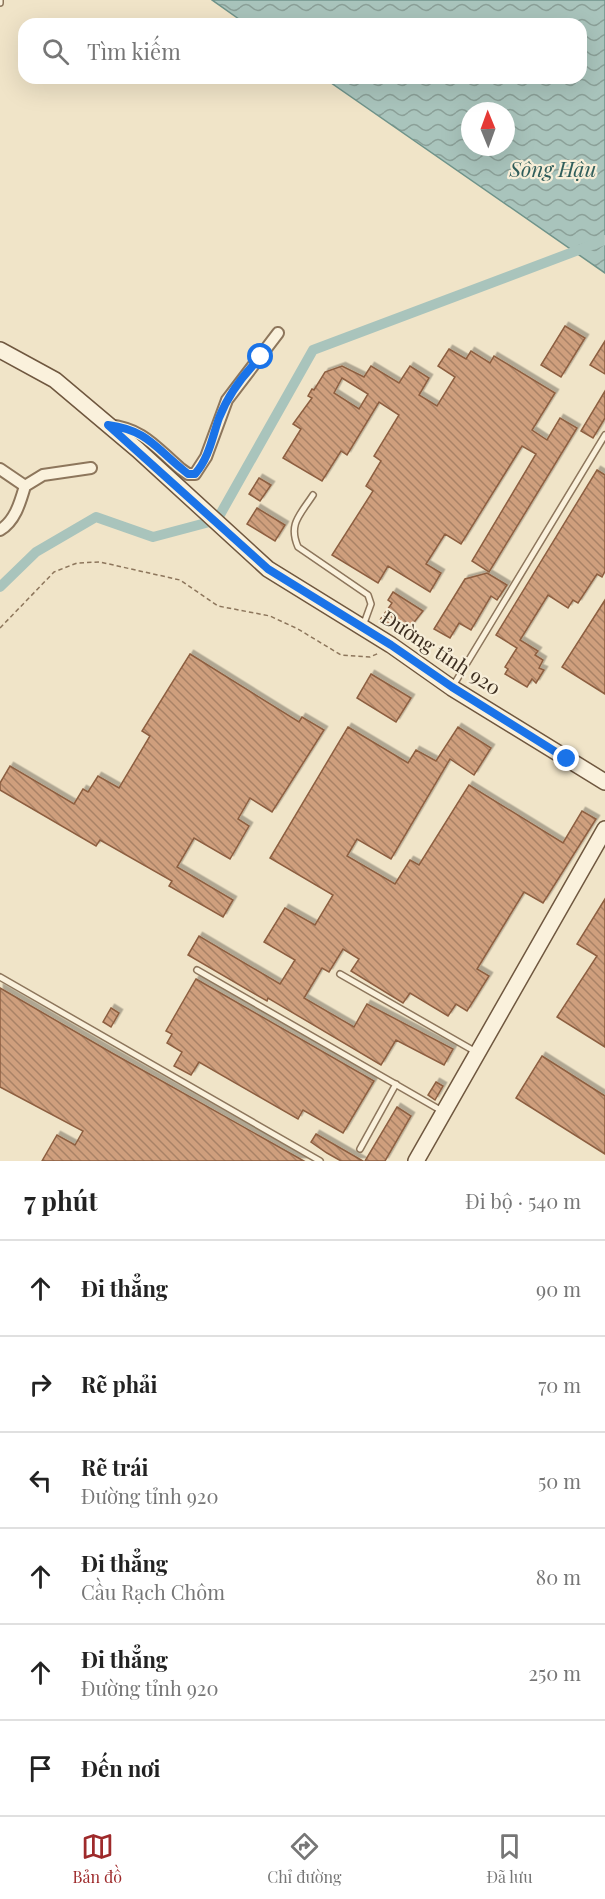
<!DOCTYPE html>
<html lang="vi">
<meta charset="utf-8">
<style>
:root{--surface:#fff;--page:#f6f6f6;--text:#222;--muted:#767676;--line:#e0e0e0;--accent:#9e2a2b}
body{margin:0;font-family:"Playfair Display",serif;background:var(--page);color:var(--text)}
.compass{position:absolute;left:461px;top:102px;width:54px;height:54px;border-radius:50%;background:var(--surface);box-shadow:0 6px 24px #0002;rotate:359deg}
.stop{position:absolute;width:18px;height:18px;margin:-14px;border:4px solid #1a73e8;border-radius:50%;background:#fff}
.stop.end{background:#1a73e8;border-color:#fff;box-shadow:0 2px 6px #0008}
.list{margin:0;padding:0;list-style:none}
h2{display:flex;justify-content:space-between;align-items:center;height:78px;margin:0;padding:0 24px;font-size:26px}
h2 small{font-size:20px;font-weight:400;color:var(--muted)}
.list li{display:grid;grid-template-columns:39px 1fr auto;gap:18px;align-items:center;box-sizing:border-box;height:96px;padding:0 24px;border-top:2px solid var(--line)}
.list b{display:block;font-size:22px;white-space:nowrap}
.list p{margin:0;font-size:20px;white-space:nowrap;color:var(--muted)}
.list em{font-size:20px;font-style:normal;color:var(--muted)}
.icon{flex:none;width:33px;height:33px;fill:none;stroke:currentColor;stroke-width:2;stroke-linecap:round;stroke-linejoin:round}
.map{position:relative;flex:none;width:605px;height:1161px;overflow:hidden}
.search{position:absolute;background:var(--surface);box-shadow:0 6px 24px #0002;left:18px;right:18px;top:18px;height:66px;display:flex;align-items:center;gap:15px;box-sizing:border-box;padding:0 21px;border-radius:18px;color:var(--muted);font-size:22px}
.sheet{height:654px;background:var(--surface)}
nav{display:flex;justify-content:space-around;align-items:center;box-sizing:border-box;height:84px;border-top:2px solid var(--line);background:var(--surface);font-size:16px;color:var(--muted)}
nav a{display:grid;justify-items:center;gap:3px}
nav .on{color:var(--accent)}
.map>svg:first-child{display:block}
.water{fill:url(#water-waves);stroke:#6f938a;stroke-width:1.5;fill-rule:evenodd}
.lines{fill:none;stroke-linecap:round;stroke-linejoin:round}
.canal{stroke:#a9c4bc;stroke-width:10}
.building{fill:url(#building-back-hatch);stroke:#8d5f41;stroke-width:1.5;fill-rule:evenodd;filter:url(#shadow)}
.lane-casing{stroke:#8d765c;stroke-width:8}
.street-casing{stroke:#8d765c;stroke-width:14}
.secondary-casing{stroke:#6f573f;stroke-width:18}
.path{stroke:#8d765c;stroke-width:1.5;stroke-dasharray:4.5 3;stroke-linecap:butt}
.lane{stroke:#faf1dc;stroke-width:5}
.street{stroke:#faf1dc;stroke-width:10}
.secondary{stroke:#faf1dc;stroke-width:15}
.route{stroke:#1a73e8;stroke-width:8}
.labels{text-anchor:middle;stroke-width:4.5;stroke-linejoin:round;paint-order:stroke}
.street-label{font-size:20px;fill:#3d2e20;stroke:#f7eed8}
.water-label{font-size:21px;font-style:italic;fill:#2f5d5a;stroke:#f7eed8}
</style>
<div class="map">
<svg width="605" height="1161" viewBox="0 0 605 1161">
<defs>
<pattern id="water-waves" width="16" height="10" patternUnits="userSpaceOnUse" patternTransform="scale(1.5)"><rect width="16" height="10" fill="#a9c4bc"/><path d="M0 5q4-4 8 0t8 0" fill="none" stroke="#8ba098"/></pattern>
<pattern id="building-back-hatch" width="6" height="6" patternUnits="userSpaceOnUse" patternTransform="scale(1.5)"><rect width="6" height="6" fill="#cf9f7d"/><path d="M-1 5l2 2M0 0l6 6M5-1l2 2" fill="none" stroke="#a98266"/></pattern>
<filter id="shadow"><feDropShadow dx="3.5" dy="-3.5" stdDeviation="0" flood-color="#0004"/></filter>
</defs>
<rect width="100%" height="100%" fill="#f0e4c8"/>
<!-- water -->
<path class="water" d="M212 0H605V273L324 78H581V24H246ZM470 111H506V147H470Z"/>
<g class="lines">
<!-- canal -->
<path class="canal" d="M0 587 36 552 96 517 153 537 217 520 313 350 605 240"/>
</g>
<!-- building -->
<g class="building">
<path d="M565 326 585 338 561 377 541 365Z"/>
<path d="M605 341V374L590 365Z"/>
<path d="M449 349 466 359 471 351 490 363 494 356 555 393 532 430 547 440 560 418 577 428 489 572 472 561 536 454 522 446 461 544 445 534 426 564 441 573 430 592 388 566 378 583 332 555 373 491 366 486 381 461 374 456 399 415 379 402 347 455 341 451 322 481 283 458 301 429 293 424 312 398 308 396 312 389 314 390 325 372 342 366 364 377 371 366 399 383 410 366 429 378 419 395 437 406 455 377 438 366ZM342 378 368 394 359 409 334 393Z"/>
<path d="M605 391V418L593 438 581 431Z"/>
<path d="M597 470 605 475V571L602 577 597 574 578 603 573 600 568 608 548 595 520 640 538 651 535 655 543 660 539 668 544 670 536 683 532 679 527 687 505 674 508 669 505 667 517 648 496 635Z"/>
<path d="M259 478 271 485 260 501 249 494Z"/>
<path d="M257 508 285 525 275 541 247 524Z"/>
<path d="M487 573 507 585 497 600 491 596 471 630 459 623 450 638 434 629 465 579Z"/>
<path d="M393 592 423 611 404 635 380 620 392 603 388 600Z"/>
<path d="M605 600V694L562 667Z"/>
<path d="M190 654 299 722 302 717 324 730 272 812 250 798 238 819 249 826 230 859 194 838 177 867 233 900 223 917 169 886 172 881 100 840 96 846 0 790V783L10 766 74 804 83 789 88 792 98 776 119 788 150 736 142 731Z"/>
<path d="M371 674 411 698 396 722 357 698Z"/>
<path d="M348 727 408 763 416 750 436 761 458 727 491 748 474 775 450 759 391 859 357 839 347 856 395 884 410 860 419 865 469 785 563 843 582 811 596 819 543 903 524 892 477 969 489 976 467 1011 456 1004 448 1016 410 993 403 1003 351 971 359 959 343 949 329 972 322 968 304 998 354 1027 367 1004 453 1049 444 1065 396 1040 381 1065 268 998 267 1001 188 955 199 936 280 984 295 960 264 942 285 908 315 925 333 895 270 858Z"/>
<path d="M605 899V1047L557 1017 597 956 577 944Z"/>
<path d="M196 979 374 1081 343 1133 303 1110 298 1119 199 1062 191 1075 174 1066 182 1052 167 1043 172 1034 166 1031Z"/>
<path d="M0 988 112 1053 304 1161H42L57 1135 75 1145 83 1131 0 1087Z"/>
<path d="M111 1008 119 1013 111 1027 103 1022Z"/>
<path d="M542 1056 605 1096V1154L516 1098Z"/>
<path d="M436 1082 443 1086 435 1100 428 1095Z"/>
<path d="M397 1107 411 1116 385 1161H365Z"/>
<path d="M316 1134 363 1161H341L327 1153 311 1142Z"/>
</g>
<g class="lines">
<!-- lane casing -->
<g class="lane-casing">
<g id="lane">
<path d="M0 3V0"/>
<path d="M313 495C300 515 288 524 298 547L368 595 371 604 363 626"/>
<path d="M453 686 605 435"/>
<path d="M197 970 442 1111"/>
<path d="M340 974 476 1052"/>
<path d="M0 977 320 1161"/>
<path d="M360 1149 396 1084"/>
</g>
</g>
<!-- street casing -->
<g class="street-casing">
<g id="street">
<path d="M108 425C144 429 155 447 181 469L188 474H195L206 457 227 400 278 333"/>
<path d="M0 469 25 486"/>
<path d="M0 530C15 521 20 503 25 486L43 475 91 468"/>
</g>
</g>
<!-- secondary casing -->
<g class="secondary-casing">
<g id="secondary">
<path d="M0 350 55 380 138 450 268 569 391 645 452 688 605 782"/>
<path d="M416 1161 605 829"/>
</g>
</g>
<!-- path -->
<path class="path" d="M0 628 54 572 77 563 100 562 180 580 218 606 270 616 298 629 341 655 370 657 379 653"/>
<!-- lane -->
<use href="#lane" class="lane"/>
<!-- street -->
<use href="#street" class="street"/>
<!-- secondary -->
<use href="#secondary" class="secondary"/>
</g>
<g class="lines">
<!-- route -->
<path class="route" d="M261 357C243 375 228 395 219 418 212 438 209 458 195 474H188L182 469C154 446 146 430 108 425L268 569 391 645 452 687 567 759"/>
</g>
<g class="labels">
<!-- street labels -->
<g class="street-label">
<text transform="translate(441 653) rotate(33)" y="7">Đường tỉnh 920</text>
</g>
<!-- water labels -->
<g class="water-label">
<text x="553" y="177">Sông Hậu</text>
</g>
</g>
</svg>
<svg class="compass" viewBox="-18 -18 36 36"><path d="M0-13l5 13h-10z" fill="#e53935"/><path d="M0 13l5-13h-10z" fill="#767676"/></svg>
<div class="stop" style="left:261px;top:357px"></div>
<div class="stop end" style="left:567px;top:759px"></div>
<div class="search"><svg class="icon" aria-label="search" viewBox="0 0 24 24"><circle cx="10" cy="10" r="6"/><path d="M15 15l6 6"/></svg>Tìm kiếm</div>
</div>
<section class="sheet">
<h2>7 phút<small>Đi bộ · 540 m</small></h2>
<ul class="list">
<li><svg class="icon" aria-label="ahead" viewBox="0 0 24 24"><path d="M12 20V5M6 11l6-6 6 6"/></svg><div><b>Đi thẳng</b></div><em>90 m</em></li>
<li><svg class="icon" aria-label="right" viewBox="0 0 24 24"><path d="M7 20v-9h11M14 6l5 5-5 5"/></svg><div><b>Rẽ phải</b></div><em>70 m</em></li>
<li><svg class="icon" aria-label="left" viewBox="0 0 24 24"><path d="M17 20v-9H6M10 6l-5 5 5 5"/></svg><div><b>Rẽ trái</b><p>Đường tỉnh 920</p></div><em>50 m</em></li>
<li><svg class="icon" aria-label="ahead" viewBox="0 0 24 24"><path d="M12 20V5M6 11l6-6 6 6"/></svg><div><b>Đi thẳng</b><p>Cầu Rạch Chôm</p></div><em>80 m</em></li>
<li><svg class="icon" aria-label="ahead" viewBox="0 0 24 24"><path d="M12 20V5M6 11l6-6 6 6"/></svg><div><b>Đi thẳng</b><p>Đường tỉnh 920</p></div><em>250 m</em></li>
<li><svg class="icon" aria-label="arrive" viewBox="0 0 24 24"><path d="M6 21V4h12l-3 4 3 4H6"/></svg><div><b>Đến nơi</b></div></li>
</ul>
</section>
<nav>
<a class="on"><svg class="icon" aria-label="map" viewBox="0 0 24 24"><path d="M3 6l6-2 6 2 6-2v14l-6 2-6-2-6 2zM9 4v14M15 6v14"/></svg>Bản đồ</a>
<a><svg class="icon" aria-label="directions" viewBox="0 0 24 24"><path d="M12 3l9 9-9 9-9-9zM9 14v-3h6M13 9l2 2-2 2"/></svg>Chỉ đường</a>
<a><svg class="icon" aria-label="saved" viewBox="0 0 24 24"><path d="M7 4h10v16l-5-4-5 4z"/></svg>Đã lưu</a>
</nav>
